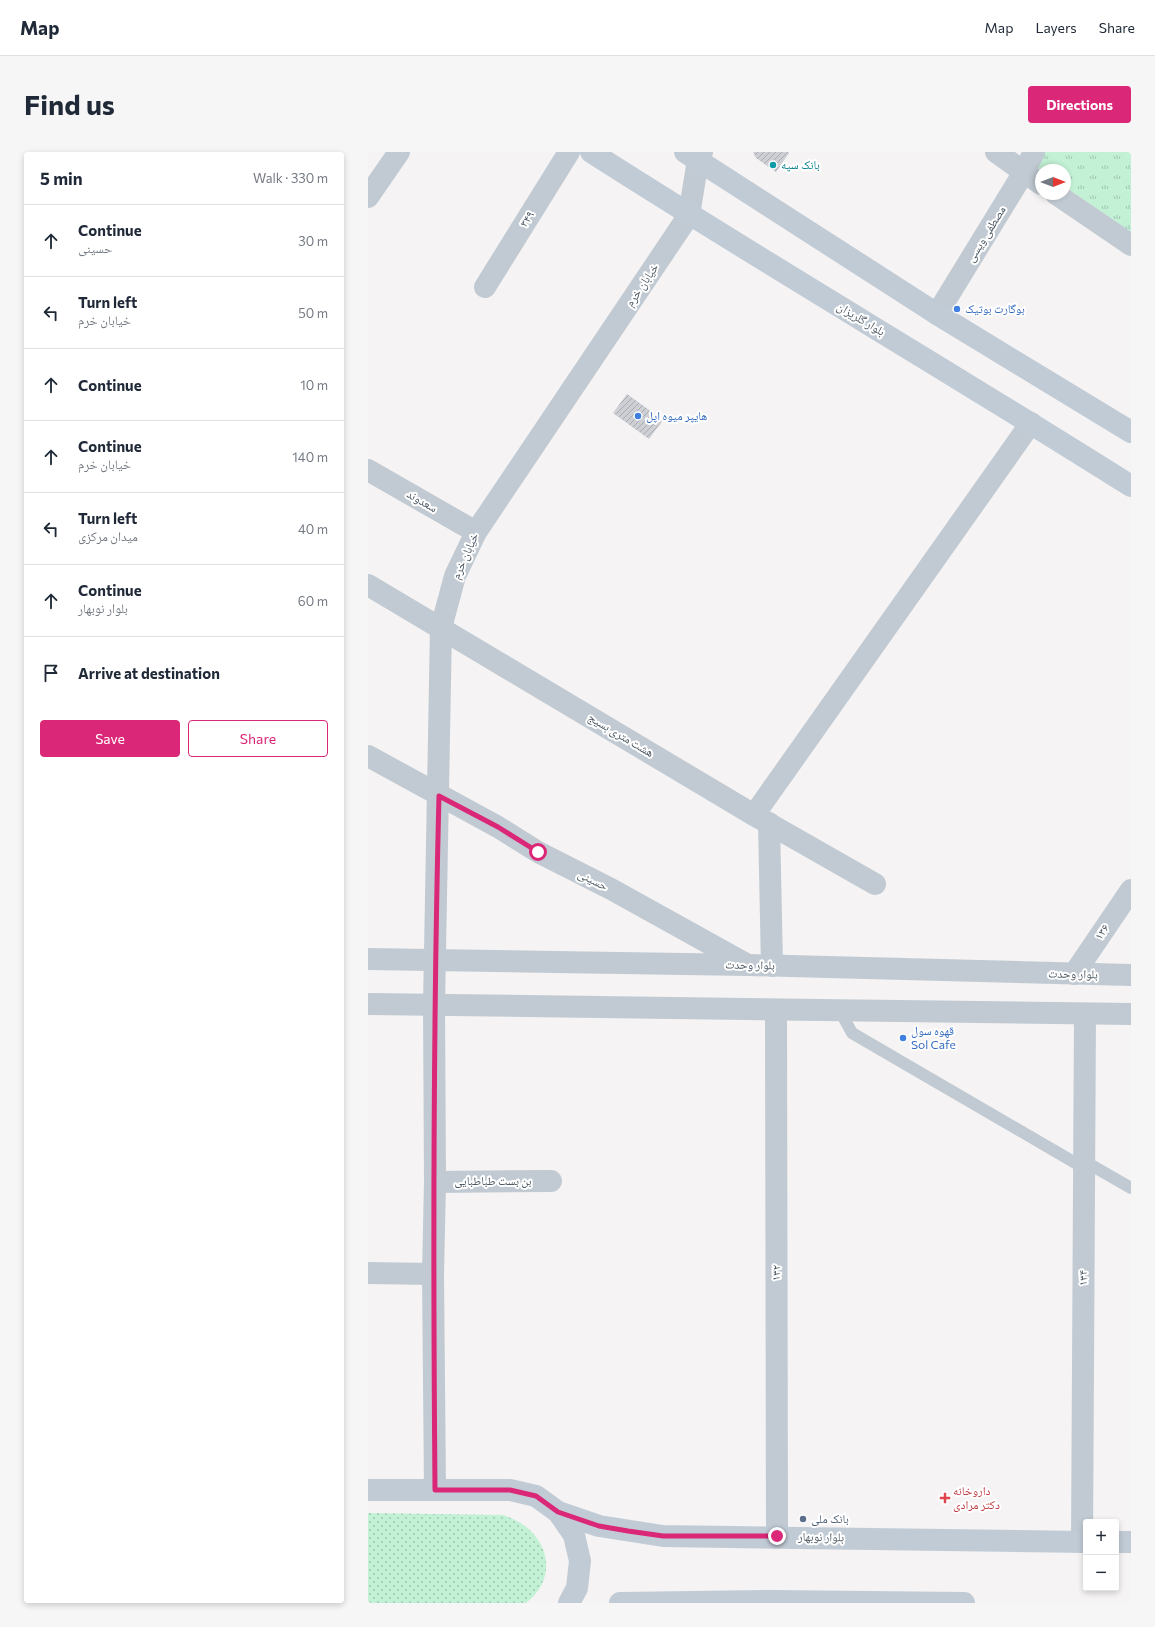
<!DOCTYPE html>
<meta charset="utf-8">
<style>
:root{--surface:#fff;--page:#f6f6f7;--text:#1f2937;--muted:#747a83;--line:#e0e1e3;--accent:#db2777}
body{margin:0;font-family:Commissioner,"Noto Naskh Arabic",sans-serif;background:var(--page);color:var(--text)}
.controls{position:absolute;right:12px;bottom:12px;display:grid;overflow:hidden;border-radius:4px;box-shadow:0 2px 6px #0003}
.controls button{width:36px;height:36px;display:grid;place-items:center;padding:0;border:0;border-bottom:1px solid var(--line);background:var(--surface);color:var(--text);font:20px sans-serif}
.compass{position:absolute;left:667px;top:12px;width:36px;height:36px;border-radius:50%;background:var(--surface);box-shadow:0 2px 6px #0003;rotate:90deg}
.stop{position:absolute;width:12px;height:12px;margin:-9px;border:3px solid #db2777;border-radius:50%;background:#fff}
.stop.end{background:#db2777;border-color:#fff;box-shadow:0 1px 4px #0008}
.list{margin:0;padding:0;list-style:none}
h2{display:flex;justify-content:space-between;align-items:center;height:52px;margin:0;padding:0 16px;font-size:17px}
h2 small{font-size:13px;font-weight:400;color:var(--muted)}
.list li{display:grid;grid-template-columns:26px 1fr auto;gap:12px;align-items:center;box-sizing:border-box;height:72px;padding:0 16px;border-top:1px solid var(--line)}
.list b{display:block;font-size:15px;white-space:nowrap}
.list p{margin:0;font-size:13px;white-space:nowrap;color:var(--muted)}
.list em{font-size:13px;font-style:normal;color:var(--muted)}
.actions{display:flex;gap:8px;padding:12px 16px}
.actions a{flex:1;padding:9px 0;border:1px solid var(--accent);border-radius:4px;text-align:center;font-size:14px;color:var(--accent)}
.actions .main{background:var(--accent);color:#fff}
.icon{flex:none;width:22px;height:22px;fill:none;stroke:currentColor;stroke-width:2;stroke-linecap:round;stroke-linejoin:round}
.map{position:relative;flex:none;width:763px;height:1451px;overflow:hidden;border-radius:4px}
header{display:flex;align-items:center;gap:24px;box-sizing:border-box;height:56px;padding:0 20px;background:var(--surface);border-bottom:1px solid var(--line)}
header strong{font-size:19px}
nav{display:flex;gap:22px;margin-inline-start:auto;font-size:14px}
.intro{display:flex;align-items:center;justify-content:space-between;box-sizing:border-box;height:96px;padding:0 24px}
h1{margin:0;font-size:28px}
.button{padding:10px 18px;border-radius:4px;background:var(--accent);color:#fff;font-size:14px;font-weight:700}
main{display:flex;gap:24px;padding:0 24px}
aside{flex:1;background:var(--surface);border-radius:4px;box-shadow:0 2px 6px #0003}
.map>svg:first-child{display:block}
.grass{fill:url(#grass-dots)}
.park{fill:url(#park-tufts)}
.building{fill:url(#building-hatch)}
.lines{fill:none;stroke-linecap:round;stroke-linejoin:round}
.service{stroke:#c1cad2;stroke-width:12}
.minor{stroke:#c1cad2;stroke-width:22}
.tertiary{stroke:#c1cad2;stroke-width:22}
.secondary{stroke:#c1cbd6;stroke-width:22}
.route{stroke:#db2777;stroke-width:5}
.culture-dot{fill:#0f9aa8;stroke:#fff;stroke-width:1.5}
.shop-dot{fill:#3f7fe0;stroke:#fff;stroke-width:1.5}
.health-dot{fill:#e0444e;stroke:#fff;stroke-width:1.5}
.service-dot{fill:#5c6f8a;stroke:#fff;stroke-width:1.5}
.labels{text-anchor:middle;stroke-width:4;stroke-linejoin:round;paint-order:stroke}
.culture-label{font-size:12px;fill:#0d838f;stroke:#fff;text-anchor:start}
.street-label{font-size:12px;fill:#4a5661;stroke:#fff}
.shop-label{font-size:12px;fill:#366cbe;stroke:#fff;text-anchor:start}
.health-label{font-size:12px;fill:#be3a42;stroke:#fff;text-anchor:start}
.service-label{font-size:12px;fill:#4e5e75;stroke:#fff;text-anchor:start}
</style>
<header>
<strong>Map</strong>
<nav><a>Map</a><a>Layers</a><a>Share</a></nav>
</header>
<div class="intro"><h1>Find us</h1><a class="button">Directions</a></div>
<main>
<aside>
<h2>5 min<small>Walk · 330 m</small></h2>
<ul class="list">
<li><svg class="icon" aria-label="ahead" viewBox="0 0 24 24"><path d="M12 20V5M6 11l6-6 6 6"/></svg><div><b>Continue</b><p>حسینی</p></div><em>30 m</em></li>
<li><svg class="icon" aria-label="left" viewBox="0 0 24 24"><path d="M17 20v-9H6M10 6l-5 5 5 5"/></svg><div><b>Turn left</b><p>خیابان خرم</p></div><em>50 m</em></li>
<li><svg class="icon" aria-label="ahead" viewBox="0 0 24 24"><path d="M12 20V5M6 11l6-6 6 6"/></svg><div><b>Continue</b></div><em>10 m</em></li>
<li><svg class="icon" aria-label="ahead" viewBox="0 0 24 24"><path d="M12 20V5M6 11l6-6 6 6"/></svg><div><b>Continue</b><p>خیابان خرم</p></div><em>140 m</em></li>
<li><svg class="icon" aria-label="left" viewBox="0 0 24 24"><path d="M17 20v-9H6M10 6l-5 5 5 5"/></svg><div><b>Turn left</b><p>میدان مرکزی</p></div><em>40 m</em></li>
<li><svg class="icon" aria-label="ahead" viewBox="0 0 24 24"><path d="M12 20V5M6 11l6-6 6 6"/></svg><div><b>Continue</b><p>بلوار نوبهار</p></div><em>60 m</em></li>
<li><svg class="icon" aria-label="arrive" viewBox="0 0 24 24"><path d="M6 21V4h12l-3 4 3 4H6"/></svg><div><b>Arrive at destination</b></div></li>
</ul>
<div class="actions"><a class="main">Save</a><a>Share</a></div>
</aside>
<div class="map">
<svg width="763" height="1451" viewBox="0 0 763 1451">
<defs>
<pattern id="grass-dots" width="8" height="8" patternUnits="userSpaceOnUse"><rect width="8" height="8" fill="#c3f1d5"/><path d="M2 2h.1M6 6h.1" fill="none" stroke="#a0c6b0" stroke-width="1.8" stroke-linecap="round"/></pattern>
<pattern id="park-tufts" width="24" height="20" patternUnits="userSpaceOnUse"><rect width="24" height="20" fill="#c3f1d5"/><path d="M3 7l-1-3M5 7V3M7 7l1-3M15 17l-1-3M17 17v-4M19 17l1-3" fill="none" stroke="#a0c6b0"/></pattern>
<pattern id="building-hatch" width="6" height="6" patternUnits="userSpaceOnUse"><rect width="6" height="6" fill="#cdcfd5"/><path d="M-1 1l2-2M0 6l6-6M5 7l2-2" fill="none" stroke="#a8abb0"/></pattern>
</defs>
<rect width="100%" height="100%" fill="#f5f3f3"/>
<!-- grass -->
<path class="grass" d="M0 1361 135 1363C176 1375 196 1421 158 1451H0Z"/>
<!-- park -->
<path class="park" d="M677 0H763V80L697 35V18H673L669 15Z"/>
<!-- building -->
<g class="building">
<path d="M385 0H420L421 1 408 20 388 6Z"/>
<path d="M259 242 295 268 281 287 245 261Z"/>
</g>
<g class="lines">
<!-- service -->
<g class="service">
<path d="M472 859 484 881 716 1016"/>
<path d="M716 1009 763 1036"/>
</g>
<!-- minor -->
<g class="minor">
<path d="M628 0 673 32"/>
<path d="M688 42 763 93"/>
<path d="M0 45 31 0"/>
<path d="M117 135 201 0"/>
<path d="M569 162 656 20 666 0"/>
<path d="M0 318 108 380"/>
<path d="M0 433 386 663 507 732"/>
<path d="M0 604 130 675 170 700 243 737 380 813"/>
<path d="M386 663 663 271"/>
<path d="M401 671 404 814"/>
<path d="M706 822 763 738"/>
<path d="M408 858 409 1384"/>
<path d="M67 1030 183 1029"/>
<path d="M0 1121 65 1122"/>
<path d="M714 1390 717 862"/>
</g>
<!-- tertiary -->
<g class="tertiary">
<path d="M0 807 380 813 763 823"/>
<path d="M0 852 763 862"/>
<path d="M67 1338 65 1122 67 1030 66 853 73 476 87 424 108 380 321 63 330 8 334 0"/>
</g>
<!-- secondary -->
<g class="secondary">
<path d="M223 0C401 114 584 221 763 334"/>
<path d="M317 0 569 162 763 280"/>
<path d="M0 1338H142L168 1344 190 1360 206 1383 212 1409 209 1436 201 1451"/>
<path d="M190 1360 231 1374 295 1384 718 1390"/>
<path d="M748 1390H763"/>
<path d="M252 1451 403 1449 596 1451"/>
</g>
</g>
<g class="lines">
<!-- route -->
<path class="route" d="M170 700 130 675 71 644C65 875 65 1106 67 1338H142L168 1344 190 1360 231 1374 260 1379 295 1384H409"/>
</g>
<!-- markers -->
<circle class="culture-dot" cx="405" cy="13" r="4"/>
<g class="shop-dot">
<circle cx="589" cy="157" r="4"/>
<circle cx="270" cy="264" r="4"/>
<circle cx="535" cy="886" r="4"/>
</g>
<path class="health-dot" d="M575 1340h4v4h4v4h-4v4h-4v-4h-4v-4h4z"/>
<circle class="service-dot" cx="435" cy="1367" r="4"/>
<g class="labels">
<!-- culture labels -->
<g class="culture-label">
<text x="413" y="17">بانک سپه</text>
</g>
<!-- street labels -->
<g class="street-label">
<text transform="translate(159 67) rotate(-58)" y="4">۳۴۹</text>
<text transform="translate(618 82) rotate(-58)" y="4">مصطفی ویسی</text>
<text transform="translate(274 133) rotate(-56)" y="4">خیابان خرم</text>
<text transform="translate(493 167) rotate(31)" y="4">بلوار گلریزان</text>
<text transform="translate(54 349) rotate(30)" y="4">سعدوند</text>
<text transform="translate(97 404) rotate(-66)" y="4">خیابان خرم</text>
<text transform="translate(253 583) rotate(31)" y="4">هشت متری بسیج</text>
<text transform="translate(225 728) rotate(27)" y="4">حسینی</text>
<text transform="translate(734 780) rotate(-55)" y="4">۱۳۶</text>
<text transform="translate(382 813) rotate(1)" y="4">بلوار وحدت</text>
<text transform="translate(705 822) rotate(1)" y="4">بلوار وحدت</text>
<text x="125" y="1033">بن بست طباطبایی</text>
<text transform="translate(408 1121) rotate(-90)" y="4">۱۳۲</text>
<text transform="translate(715 1126) rotate(-90)" y="4">۱۳۴</text>
<text transform="translate(453 1385) rotate(1)" y="4">بلوار نوبهار</text>
</g>
<!-- shop labels -->
<g class="shop-label">
<text x="597" y="161">بوگارت بوتیک</text>
<text x="278" y="268">هایپر میوه اپل</text>
<text x="543" y="883">قهوه سول<tspan x="543" dy="14">Sol Cafe</tspan></text>
</g>
<!-- health labels -->
<g class="health-label">
<text x="585" y="1343">داروخانه<tspan x="585" dy="14">دکتر مرادی</tspan></text>
</g>
<!-- service labels -->
<g class="service-label">
<text x="443" y="1371">بانک ملی</text>
</g>
</g>
</svg>
<div class="controls">
<button>+</button>
<button>−</button>
</div>
<svg class="compass" viewBox="-18 -18 36 36"><path d="M0-13l5 13h-10z" fill="#e53935"/><path d="M0 13l5-13h-10z" fill="#747a83"/></svg>
<div class="stop" style="left:170px;top:700px"></div>
<div class="stop end" style="left:409px;top:1384px"></div>
</div>
</main>
